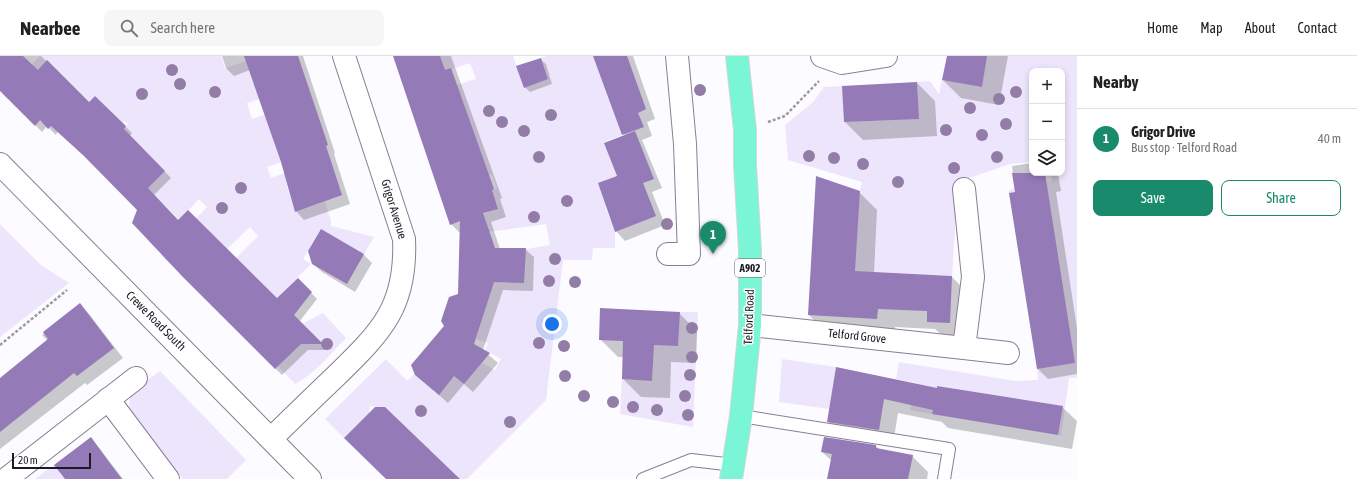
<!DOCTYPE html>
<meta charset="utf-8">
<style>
:root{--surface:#fff;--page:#f6f6f6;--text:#202124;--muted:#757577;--line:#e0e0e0;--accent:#198a6b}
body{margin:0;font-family:"Asap Condensed",sans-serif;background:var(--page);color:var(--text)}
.controls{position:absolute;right:12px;top:12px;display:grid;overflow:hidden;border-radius:8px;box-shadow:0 2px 6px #0003}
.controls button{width:36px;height:36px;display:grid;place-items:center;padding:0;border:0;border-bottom:1px solid var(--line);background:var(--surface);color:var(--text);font:20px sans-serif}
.scale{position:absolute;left:12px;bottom:10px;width:79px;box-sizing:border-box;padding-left:4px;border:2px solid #1d1a21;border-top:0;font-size:11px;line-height:14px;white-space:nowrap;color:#1d1a21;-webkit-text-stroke:3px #fff;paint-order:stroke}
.you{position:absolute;left:552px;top:268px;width:14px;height:14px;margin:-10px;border:3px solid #fff;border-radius:50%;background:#1a73e8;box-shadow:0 0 0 6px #1a73e833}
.badge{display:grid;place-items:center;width:26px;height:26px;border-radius:50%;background:var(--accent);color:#fff;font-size:13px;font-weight:700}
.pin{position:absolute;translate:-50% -33px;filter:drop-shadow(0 1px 2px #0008)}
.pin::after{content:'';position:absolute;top:21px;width:14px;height:12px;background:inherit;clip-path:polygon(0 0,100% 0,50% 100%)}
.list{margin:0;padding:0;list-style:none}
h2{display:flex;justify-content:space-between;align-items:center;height:52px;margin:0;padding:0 16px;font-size:17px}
h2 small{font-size:13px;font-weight:400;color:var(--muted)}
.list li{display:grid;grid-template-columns:26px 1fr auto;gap:12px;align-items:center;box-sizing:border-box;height:60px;padding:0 16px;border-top:1px solid var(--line)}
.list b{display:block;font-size:15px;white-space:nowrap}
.list p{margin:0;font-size:13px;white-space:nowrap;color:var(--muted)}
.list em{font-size:13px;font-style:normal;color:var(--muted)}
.actions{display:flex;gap:8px;padding:12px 16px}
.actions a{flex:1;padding:9px 0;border:1px solid var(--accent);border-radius:8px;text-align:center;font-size:14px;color:var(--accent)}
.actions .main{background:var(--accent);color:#fff}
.icon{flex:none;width:22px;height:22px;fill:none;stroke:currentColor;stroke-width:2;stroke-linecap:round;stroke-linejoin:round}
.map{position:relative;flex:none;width:1077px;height:423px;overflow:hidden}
header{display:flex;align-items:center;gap:24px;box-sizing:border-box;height:56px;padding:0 20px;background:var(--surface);border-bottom:1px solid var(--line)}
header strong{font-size:19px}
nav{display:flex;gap:22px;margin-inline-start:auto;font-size:14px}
.search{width:280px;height:36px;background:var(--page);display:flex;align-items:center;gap:10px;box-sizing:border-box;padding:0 14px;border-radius:8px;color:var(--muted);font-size:15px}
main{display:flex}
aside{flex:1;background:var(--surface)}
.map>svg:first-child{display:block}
.green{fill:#ede5fb}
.shadow{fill:#0003}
.building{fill:#947ab6}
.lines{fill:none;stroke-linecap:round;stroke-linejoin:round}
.service-casing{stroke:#877f92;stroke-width:14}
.minor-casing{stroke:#877f92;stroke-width:24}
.tertiary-casing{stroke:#877f92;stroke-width:24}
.primary-casing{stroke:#d6d6d7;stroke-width:24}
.path{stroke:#9c9a9f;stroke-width:2.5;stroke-dasharray:3 2;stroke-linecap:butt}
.service{stroke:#fff;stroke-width:12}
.minor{stroke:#fff;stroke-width:22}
.tertiary{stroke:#fff;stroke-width:22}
.primary{stroke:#7af5d5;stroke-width:22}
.tree{fill:#927da7}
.labels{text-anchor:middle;stroke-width:3;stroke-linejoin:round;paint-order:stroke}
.shield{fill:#fff;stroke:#615f64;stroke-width:1}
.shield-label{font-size:11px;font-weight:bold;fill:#1d1a21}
.street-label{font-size:12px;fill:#1d1a21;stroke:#fff}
</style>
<header>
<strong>Nearbee</strong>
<div class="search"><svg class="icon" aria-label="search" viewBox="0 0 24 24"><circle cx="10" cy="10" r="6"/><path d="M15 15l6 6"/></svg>Search here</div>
<nav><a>Home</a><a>Map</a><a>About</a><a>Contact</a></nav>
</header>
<main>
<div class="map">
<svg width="1077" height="423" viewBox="0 0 1077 423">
<rect width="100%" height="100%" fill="#fcfbff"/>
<!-- green -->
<g class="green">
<path d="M40 0H221L225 12 261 0 249 15 253 27 262 24 260 43 247 47 252 63 312 43 274 87 281 106 267 111 271 122 330 101 332 107 294 119 296 127 287 130 295 156 325 146 331 165V170L374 181 364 198 329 178 328 179 320 174 303 203 311 208 277 242 254 219 248 224 200 238 258 180 250 171 227 193 197 175 167 205 161 199 207 151 199 143 179 164 148 132 165 115 143 92 137 99 98 114 90 107 128 68 124 65 123 67 95 40 59 76 47 5 8 43 3 38Z"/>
<path d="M440 0H513L524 32 548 23 541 2 546 0H594L622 79 604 86 617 120 621 143 605 150 615 176V192H593L592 204H563L546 344 467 423H452L456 419 430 394 400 423 378 351 370 350 369 357 344 382 325 363 386 303 407 325 414 318 438 338 454 320 464 328 472 318 442 285 495 314 501 303 485 294 488 287 476 283 487 247 465 231 458 229V224L502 226 509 196 550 189 546 168 466 179 483 158 498 152 492 134 497 132 492 118 464 127 462 66 420 81 418 74 441 66 457 29 476 23 470 7 403 29 400 22Z"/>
<path d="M987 0H1077V322H1069L1061 380 1058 379 1063 350 937 330 932 358 910 354 916 327 896 323 899 306 1015 325 1038 324 1037 313 1075 307 1047 131 1009 137V134L1014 133V131L1052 125 1051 117H1062V15H1032V106L1010 108 958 126 952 220 855 215 860 135 862 126 788 104 785 69 813 46 824 31 843 30 845 66 919 63 917 26 930 25 939 38 942 24 982 31Z"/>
<path d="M0 168 42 210 69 227 0 281Z"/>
<path d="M680 256H698L693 371 620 358 622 323 652 325 654 289 678 290Z"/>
<path d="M323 257 346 282C330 298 315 318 295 328L278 310 301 288H309L310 280 302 268Z"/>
<path d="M782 303 836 311 829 353 779 346Z"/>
<path d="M160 315 246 404 227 423H183L132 357C121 337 146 326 160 315Z"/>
<path d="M54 409 65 423H35Z"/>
</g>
<!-- shadow -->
<g class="shadow">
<path d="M0 0H41L89 47 95 41 132 77 130 80 171 122 154 139 179 165 277 244 298 223 317 243 299 266 327 294H308L282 319 181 219 138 153 91 105 58 75 56 79 47 70 42 76 0 33Z"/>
<path d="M222 0H303L335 97 334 98 350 148 304 164 296 155 282 105 250 14 234 20 226 12Z"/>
<path d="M394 0H451L502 142 500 143 506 161 491 166 500 193H525L534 201 533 235 503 234 483 294 498 307 473 336 464 328 448 347 425 327 459 238 460 177 451 168Z"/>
<path d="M595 0H633L655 63 647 66 652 80 642 84 662 132 652 136 665 169 625 185 616 175 619 120 625 80Z"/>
<path d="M948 0H1008L999 49 961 42 943 24Z"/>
<path d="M540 3 546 8 552 28 530 36 525 31Z"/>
<path d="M917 27 935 45 937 80 863 84 845 66 844 31Z"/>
<path d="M1032 107V117H1058L1061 135 1056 136 1077 272V318L1048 323 1038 313 1012 110Z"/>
<path d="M859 136 877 154 874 217 952 221 970 239 968 285 946 283 935 273 895 271V280L827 277 809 259Z"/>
<path d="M321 174 364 199 372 207 355 236 322 216 313 208Z"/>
<path d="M80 249 89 258 123 302 87 329 85 327 0 393V323L48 285 42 279Z"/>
<path d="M679 257 697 275 696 307 671 306 670 342 641 341 623 323 624 301H618L600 283Z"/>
<path d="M837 312 938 333 1062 351 1077 365 1072 393 948 372 942 366 898 357 893 388 842 380 828 366Z"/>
<path d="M90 383 100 393 123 423H66Z"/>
<path d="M876 390 880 394 912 400 928 416 927 423H828L832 405 822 396Z"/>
</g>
<!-- building -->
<g class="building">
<path d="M0 0H23L38 14 47 4 89 46 95 40 126 70 124 73 165 115 148 132 178 164 188 154 277 242 298 222 312 236 294 259 323 288H301L275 313 181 219 132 167 137 154 84 100 51 70 48 73 40 64 35 70 0 35Z"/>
<path d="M244 0H298L328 89 326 90 342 139 295 156 281 106Z"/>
<path d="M393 0H440L445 14 451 12 494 133 492 134 498 153 483 157 495 192H526L524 227 494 226 474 288 490 297 464 328 454 320 439 339 415 319 411 309 444 270 441 265 449 241 458 238 460 165 450 169Z"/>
<path d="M593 0H627L646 53 638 57 644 71 622 79Z"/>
<path d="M947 0H987L982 31 942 24Z"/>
<path d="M541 2 548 23 524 32 516 10Z"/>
<path d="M917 26 919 63 844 66 842 30Z"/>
<path d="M635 75 654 123 643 127 656 160 615 176 598 127 617 120 604 87Z"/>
<path d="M1012 117H1045L1075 307 1037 313 1009 137 1015 136Z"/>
<path d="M816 120 860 135 855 215 952 220 950 267 927 266V255L878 253 877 263 808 259Z"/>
<path d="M321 173 364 198 347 228 312 208 308 195Z"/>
<path d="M80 247 114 292 77 320 74 317 0 376V322L48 283 43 276Z"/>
<path d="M600 252 680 256 678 290 654 289 652 325 622 323 623 285 599 284Z"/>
<path d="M836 311 937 332V330L1063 350 1058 379 932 358 933 354 884 343 879 374 827 366Z"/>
<path d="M375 351H385L460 423H386L344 382Z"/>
<path d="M91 381 109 406 122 423H65L54 409Z"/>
<path d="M824 381 876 389V392L913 399 908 423H827L832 398 821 396Z"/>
</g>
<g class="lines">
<!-- service casing -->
<g class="service-casing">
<g id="service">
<path d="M741 360 949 393 944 423"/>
<path d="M643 423 691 404 734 409"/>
</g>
</g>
<!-- minor casing -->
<g class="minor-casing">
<g id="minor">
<path d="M822 0 842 7 886 0"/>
<path d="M668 198H689L685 88 677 0"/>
<path d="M750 269 964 292 973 221 964 133"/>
<path d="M964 292 1008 297"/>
<path d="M108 343 168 423"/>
<path d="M272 382C293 361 315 340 337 319 382 275 407 250 404 183L344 0"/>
<path d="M6 423 136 322"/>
</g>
</g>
<!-- tertiary casing -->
<g class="tertiary-casing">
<path id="tertiary" d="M0 108 310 423"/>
</g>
<!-- primary casing -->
<g class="primary-casing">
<path id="primary" d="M731 423 741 360 750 269V194L745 109V74L737 0"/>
</g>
<!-- path -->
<g class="path">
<path d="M768 66 785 60 819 25"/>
<path d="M0 289 67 234"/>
</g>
<!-- service -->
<use href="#service" class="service"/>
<!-- minor -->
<use href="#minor" class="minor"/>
<!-- tertiary -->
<use href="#tertiary" class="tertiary"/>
<!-- primary -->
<use href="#primary" class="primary"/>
</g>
<!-- trees -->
<g class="tree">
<circle cx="172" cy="14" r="6"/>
<circle cx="180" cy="28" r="6"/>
<circle cx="700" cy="34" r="6"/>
<circle cx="215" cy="36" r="6"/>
<circle cx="1016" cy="36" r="6"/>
<circle cx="142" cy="38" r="6"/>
<circle cx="999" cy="43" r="6"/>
<circle cx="970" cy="52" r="6"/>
<circle cx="489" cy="55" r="6"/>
<circle cx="551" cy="59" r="6"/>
<circle cx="502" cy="66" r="6"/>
<circle cx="1006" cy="68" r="6"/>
<circle cx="946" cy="74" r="6"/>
<circle cx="524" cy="75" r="6"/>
<circle cx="982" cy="79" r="6"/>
<circle cx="809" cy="100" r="6"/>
<circle cx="539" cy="101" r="6"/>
<circle cx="997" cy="101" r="6"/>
<circle cx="834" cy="102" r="6"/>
<circle cx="863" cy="108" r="6"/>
<circle cx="954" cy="112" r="6"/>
<circle cx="898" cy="126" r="6"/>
<circle cx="241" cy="132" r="6"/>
<circle cx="567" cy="145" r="6"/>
<circle cx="222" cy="152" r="6"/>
<circle cx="534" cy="161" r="6"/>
<circle cx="667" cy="168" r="6"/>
<circle cx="555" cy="203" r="6"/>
<circle cx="549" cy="225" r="6"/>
<circle cx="575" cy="226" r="6"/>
<circle cx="548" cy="267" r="6"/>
<circle cx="692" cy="272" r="6"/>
<circle cx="539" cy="287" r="6"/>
<circle cx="327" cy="288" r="6"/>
<circle cx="564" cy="290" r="6"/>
<circle cx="692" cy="301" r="6"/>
<circle cx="690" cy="319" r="6"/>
<circle cx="565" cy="320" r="6"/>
<circle cx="584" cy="340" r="6"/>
<circle cx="685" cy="340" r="6"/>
<circle cx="613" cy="346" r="6"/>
<circle cx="633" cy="351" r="6"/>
<circle cx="657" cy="354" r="6"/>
<circle cx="421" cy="355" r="6"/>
<circle cx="688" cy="359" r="6"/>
<circle cx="510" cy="366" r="6"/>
</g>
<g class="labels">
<!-- shield labels -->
<rect class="shield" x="735" y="203" width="30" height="18" rx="3"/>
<g class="shield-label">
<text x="750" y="216">A902</text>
</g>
<!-- street labels -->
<g class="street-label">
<text transform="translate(394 153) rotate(73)" y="4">Grigor Avenue</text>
<text transform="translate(749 261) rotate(-88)" y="4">Telford Road</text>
<text transform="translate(156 265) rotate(45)" y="4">Crewe Road South</text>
<text transform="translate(857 280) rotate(6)" y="4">Telford Grove</text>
</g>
</g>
</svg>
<div class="controls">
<button>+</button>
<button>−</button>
<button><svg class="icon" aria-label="layers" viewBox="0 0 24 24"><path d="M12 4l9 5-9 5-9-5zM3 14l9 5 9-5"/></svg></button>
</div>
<div class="scale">20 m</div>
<div class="you"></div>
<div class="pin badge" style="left:713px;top:198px">1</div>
</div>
<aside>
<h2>Nearby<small></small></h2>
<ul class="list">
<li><span class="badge">1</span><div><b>Grigor Drive</b><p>Bus stop · Telford Road</p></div><em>40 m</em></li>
</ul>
<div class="actions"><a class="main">Save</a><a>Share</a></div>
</aside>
</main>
